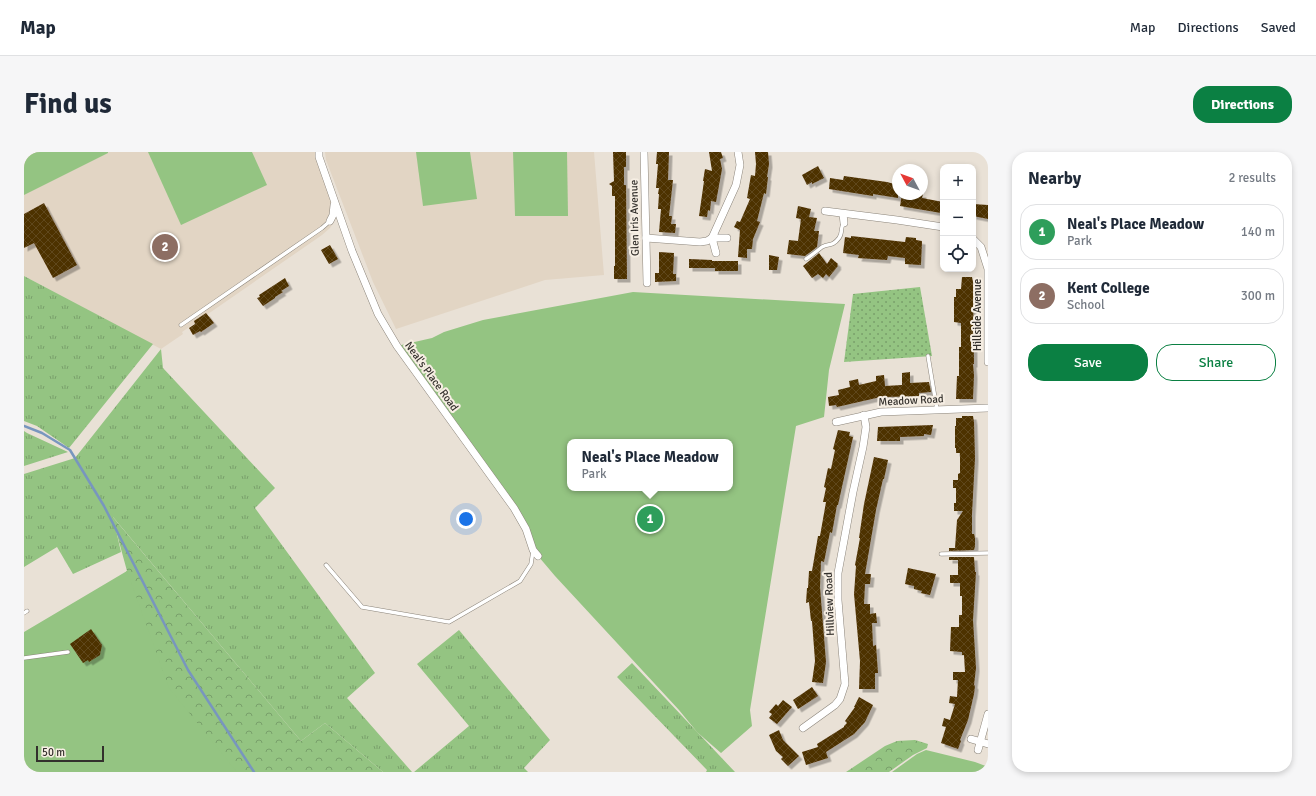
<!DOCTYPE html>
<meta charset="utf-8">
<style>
:root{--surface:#fff;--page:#f6f6f7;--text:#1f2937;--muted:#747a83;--line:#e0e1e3;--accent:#0b8043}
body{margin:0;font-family:Signika,sans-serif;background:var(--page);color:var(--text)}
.controls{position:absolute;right:12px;top:12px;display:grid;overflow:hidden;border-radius:8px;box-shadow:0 2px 6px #0003}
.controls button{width:36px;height:36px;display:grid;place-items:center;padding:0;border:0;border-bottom:1px solid var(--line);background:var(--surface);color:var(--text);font:20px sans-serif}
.compass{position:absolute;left:868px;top:12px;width:36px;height:36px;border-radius:50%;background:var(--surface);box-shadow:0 2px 6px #0003;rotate:311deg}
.scale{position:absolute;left:12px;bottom:10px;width:68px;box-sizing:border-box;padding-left:4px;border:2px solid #33302c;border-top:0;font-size:11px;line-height:14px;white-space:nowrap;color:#33302c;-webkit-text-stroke:3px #f6eee3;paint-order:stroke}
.you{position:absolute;left:442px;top:367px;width:14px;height:14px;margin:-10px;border:3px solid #fff;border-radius:50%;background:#1a73e8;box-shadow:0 0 0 6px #1a73e833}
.badge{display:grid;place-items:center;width:26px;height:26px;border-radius:50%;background:var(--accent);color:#fff;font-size:13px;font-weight:700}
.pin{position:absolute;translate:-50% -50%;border:2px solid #fff;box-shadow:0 1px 4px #0006}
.popup{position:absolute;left:543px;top:287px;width:166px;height:52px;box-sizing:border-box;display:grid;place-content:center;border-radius:8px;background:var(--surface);filter:drop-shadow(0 1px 3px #0005);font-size:13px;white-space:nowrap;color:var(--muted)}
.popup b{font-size:15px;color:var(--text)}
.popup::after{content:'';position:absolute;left:50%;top:100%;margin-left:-8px;border:8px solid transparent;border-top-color:var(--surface)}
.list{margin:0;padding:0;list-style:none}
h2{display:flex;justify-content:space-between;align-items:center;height:52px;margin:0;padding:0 16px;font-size:17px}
h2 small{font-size:13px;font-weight:400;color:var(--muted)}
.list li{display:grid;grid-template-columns:26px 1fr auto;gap:12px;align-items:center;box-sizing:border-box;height:56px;margin:0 8px 8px;padding:0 8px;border:1px solid var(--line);border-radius:16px}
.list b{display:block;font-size:15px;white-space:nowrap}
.list p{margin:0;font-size:13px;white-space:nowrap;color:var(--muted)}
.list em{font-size:13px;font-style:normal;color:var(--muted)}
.actions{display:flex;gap:8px;padding:12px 16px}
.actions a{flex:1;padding:9px 0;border:1px solid var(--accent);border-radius:16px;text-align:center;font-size:14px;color:var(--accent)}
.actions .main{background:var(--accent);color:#fff}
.icon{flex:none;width:22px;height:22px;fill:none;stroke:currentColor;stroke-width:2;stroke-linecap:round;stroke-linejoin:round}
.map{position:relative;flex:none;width:964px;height:620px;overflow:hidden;border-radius:16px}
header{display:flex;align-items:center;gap:24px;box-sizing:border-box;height:56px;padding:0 20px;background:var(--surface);border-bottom:1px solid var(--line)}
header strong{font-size:19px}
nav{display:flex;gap:22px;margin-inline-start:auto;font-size:14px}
.intro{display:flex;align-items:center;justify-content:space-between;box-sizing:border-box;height:96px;padding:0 24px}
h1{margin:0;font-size:28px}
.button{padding:10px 18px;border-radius:16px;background:var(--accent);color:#fff;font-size:14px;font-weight:700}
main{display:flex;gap:24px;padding:0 24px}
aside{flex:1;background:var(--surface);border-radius:16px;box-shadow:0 2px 6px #0003}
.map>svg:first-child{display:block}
.built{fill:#e2d5c4}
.grass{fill:url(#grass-tufts)}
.forest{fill:url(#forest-crowns)}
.park{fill:#94c482;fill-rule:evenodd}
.garden{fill:url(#garden-dots)}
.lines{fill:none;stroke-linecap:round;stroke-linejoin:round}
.stream{stroke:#7896be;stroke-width:2.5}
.building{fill:url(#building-cross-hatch);filter:url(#shadow)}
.lane-casing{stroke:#8b847a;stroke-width:4.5}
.street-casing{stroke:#8b847a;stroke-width:8}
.lane{stroke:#fff;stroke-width:3.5}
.street{stroke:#fff;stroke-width:7}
.labels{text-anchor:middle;stroke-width:4;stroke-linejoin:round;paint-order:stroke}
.street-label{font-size:11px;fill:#33302c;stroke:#f6eee3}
</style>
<header>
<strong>Map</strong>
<nav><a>Map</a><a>Directions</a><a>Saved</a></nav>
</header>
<div class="intro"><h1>Find us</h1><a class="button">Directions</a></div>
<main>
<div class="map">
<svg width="964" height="620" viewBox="0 0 964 620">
<defs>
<pattern id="grass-tufts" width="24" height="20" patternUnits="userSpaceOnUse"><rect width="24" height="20" fill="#94c482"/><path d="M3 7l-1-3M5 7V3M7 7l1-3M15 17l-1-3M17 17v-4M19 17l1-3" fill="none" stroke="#79a06b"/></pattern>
<pattern id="forest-crowns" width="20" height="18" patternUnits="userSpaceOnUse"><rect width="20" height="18" fill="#94c482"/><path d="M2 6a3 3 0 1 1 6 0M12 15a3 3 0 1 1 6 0" fill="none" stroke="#79a06b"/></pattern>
<pattern id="garden-dots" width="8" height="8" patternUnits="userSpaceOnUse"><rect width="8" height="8" fill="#94c482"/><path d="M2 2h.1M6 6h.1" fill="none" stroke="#79a06b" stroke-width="1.8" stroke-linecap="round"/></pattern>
<pattern id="building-cross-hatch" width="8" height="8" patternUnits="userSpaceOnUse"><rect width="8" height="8" fill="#4e3000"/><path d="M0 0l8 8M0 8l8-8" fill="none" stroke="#5f461d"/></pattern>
<filter id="shadow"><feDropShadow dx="3.5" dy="3.5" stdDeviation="0" flood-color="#0004"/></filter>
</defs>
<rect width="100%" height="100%" fill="#e9e1d6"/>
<!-- built -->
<g class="built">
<path d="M0 0H292L310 50 311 65 310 70 306 76 298 83 158 180 159 182 137 197 0 124Z"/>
<path d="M301 0H570L580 123 521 128 372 177 349 130 302 8Z"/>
</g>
<!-- grass -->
<g class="grass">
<path d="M0 124 129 192 45 296 13 274 0 269Z"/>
<path d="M137 197 139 216 251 336 231 356 351 521 323 546 388 620H359L301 571 277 589 89 365 97 400 49 422 33 395 0 415V322L51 306Z"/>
<path d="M0 279 3 281 44 300 0 314Z"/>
<path d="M435 478 526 588 500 616 504 620H390L445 574 393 512Z"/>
<path d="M608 511 711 620H682L683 618 593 525Z"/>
</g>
<!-- forest -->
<g class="forest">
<path d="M88 364 277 589 301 571 359 620H32L0 509 103 419Z"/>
<path d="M891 588 904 592 903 596 889 603 865 620H822L861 594 873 589Z"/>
</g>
<!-- park -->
<g class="park">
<path d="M0 0H84V1L0 43Z"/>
<path d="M124 0H228L243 33 157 73Z"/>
<path d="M392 0H446L453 47 399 54Z"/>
<path d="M489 0H543L544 64H491Z"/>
<path d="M609 140 821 152 805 218 800 265 772 274 726 558 728 574 697 601 673 580 655 558 531 424 509 398 502 377 373 194 408 186 420 180 459 168ZM546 290H706V336H546Z"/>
<path d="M103 419 145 536 213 620H0V480Z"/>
<path d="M902 598 951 610 964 615V620H868L893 602Z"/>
</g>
<!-- garden -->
<path class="garden" d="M896 135 908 204 820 210 829 142Z"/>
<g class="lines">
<!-- stream -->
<path class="stream" d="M0 274 18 281 46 298 80 354 164 518 230 620"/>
</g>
<!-- building -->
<g class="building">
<path d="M589 0H602V15H600V33H602L603 127H590V114H591V44H588V34L585 32 590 29Z"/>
<path d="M633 0H645L644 28H649L645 64H648L647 72H652L651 81 635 80 637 57H634L635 42H634L635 36H632L634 12H632Z"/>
<path d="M685 0H697L699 6 696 7 698 17 692 50 687 49 686 59 684 58 683 65 675 64 680 29H679L681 17 688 19Z"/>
<path d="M731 0H744L745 12 743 25H744L742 42 740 41 733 69 736 70 729 87 728 97H723V106L714 105 716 78 710 75 713 69 716 70 726 47 723 46 727 23 731 24 732 12Z"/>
<path d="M794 14 800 26 788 32V30L783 33 778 23Z"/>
<path d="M820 24 863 30 874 33V46L849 42V44L805 37 806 26 819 28Z"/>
<path d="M878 42H899L898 46 919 50V60H917V61L876 54Z"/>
<path d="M20 51 53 113 29 126 10 91 0 96V62Z"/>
<path d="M949 52 964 53V67L949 64Z"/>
<path d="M774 54 787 57 785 65 793 66 790 79H795L793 95 781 104 763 102 765 88 774 89 777 67 772 66Z"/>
<path d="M827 84 881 90 882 85 892 86V88L898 89 897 113 881 112V106L864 104 863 108 834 106 835 103 819 101 821 85 827 86Z"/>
<path d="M306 93 314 107 305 112 297 98Z"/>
<path d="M635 100 650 101 649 122H652V129L631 130V121H635Z"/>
<path d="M795 101 803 112 807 106 814 112 813 113 814 114 805 125 802 122 799 126 794 122 788 126 779 114Z"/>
<path d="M745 103 755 105 753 118H745Z"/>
<path d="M665 107 688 108V109H714V119H691V116H665Z"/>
<path d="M938 125H948L949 130 950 212H949L950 223 949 247H932L933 224H935V195H937V171L930 170V145H932V137H937Z"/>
<path d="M261 126 265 134 257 139 259 140 251 145V146L239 154 233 146 236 145 235 143Z"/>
<path d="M182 161 190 171 177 180 176 179 169 183 165 176 171 172 170 169Z"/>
<path d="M886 220V231L905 230 907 240 895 241V244L861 245V244L813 255 812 253 805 254 804 245 815 243 814 238 826 235 825 229 834 227 835 233 852 229V224L860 223 861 234 878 233V221Z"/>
<path d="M938 264H949L950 270 951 306 948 362V382H950L951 386V394L950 398 925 399V396H931L933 368 939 359H930V351H932V336H929V328H934V322L936 321V301H932V296H931V274H932V266H938Z"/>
<path d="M909 273 907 283 900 282V284L876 285V289H853L854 275Z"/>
<path d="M814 278 826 280 825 284 829 285 814 353H813L808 381 806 380 800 410 797 409 796 435 802 510 799 531 788 530 791 509 788 469H787L785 450 782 451 783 436H784L785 419H788L794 384H796L802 350H799L802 336 800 335 804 316 807 317 811 298 809 297Z"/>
<path d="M850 305 864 308 860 327H859L852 358 841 422H847L846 432H841L840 452H846V462L852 461 853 471H848L849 494 852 493 854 521H851V537H835L836 509 830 442 832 414 831 413 836 386H835L840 352Z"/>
<path d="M925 405H950L951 420H952L949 468 952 516 950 533 951 534 950 542 944 568 936 588 937 589 934 597 917 591 922 575 918 574 920 566 926 568 931 552 925 551 926 544 933 545 934 528H929V520H941L940 503H938V500L926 499 927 475H935V463H938V444H936V431H926V423H934V408H925Z"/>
<path d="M884 416 912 422 906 443 897 441 898 439 890 437V434L881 432Z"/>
<path d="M67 477 78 493 76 503 65 510 64 508 59 511 46 492Z"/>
<path d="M788 535 794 544 774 557 769 548Z"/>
<path d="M835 545 849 553 841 570 830 582 802 600 804 606 782 613 778 600 794 595 793 592 820 575V574L823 571 821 569 831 555H830Z"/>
<path d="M759 548 768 555 753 572 745 566 748 562 745 560 752 552 754 554Z"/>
<path d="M755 578 759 588 775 604 764 614 757 607 759 605 752 599 745 583Z"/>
</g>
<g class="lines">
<!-- lane casing -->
<g class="lane-casing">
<g id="lane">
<path d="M782 107C788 103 793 99 798 95 806 91 808 95 815 86 819 81 816 75 820 71"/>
<path d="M157 173 298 76 306 69"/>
<path d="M904 204 913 258"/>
<path d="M917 402 964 401"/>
<path d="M302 413 338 455 425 470 496 429 507 412 509 399"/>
<path d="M0 461 3 459"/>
<path d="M0 506 44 500"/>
</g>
</g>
<!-- street casing -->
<g class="street-casing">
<g id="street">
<path d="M295 0V5L328 99 354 162 373 194 490 356 502 377 509 398 514 404"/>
<path d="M620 0 623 131"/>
<path d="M801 59 873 68 919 75"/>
<path d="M819 62 820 71"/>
<path d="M306 69 309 63 310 53"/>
<path d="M622 86 676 90 683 89 688 86 712 33 716 13 714 0"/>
<path d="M949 87 957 95 964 117V210"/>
<path d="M692 101 688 86H703"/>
<path d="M812 270 857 260 964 256"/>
<path d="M779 576 811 553 816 547 821 532 814 448V421L829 340 839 295 842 275 840 263"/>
<path d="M947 587 964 592"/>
<path d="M954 598 964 562"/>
</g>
</g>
<!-- lane -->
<use href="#lane" class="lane"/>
<!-- street -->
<use href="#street" class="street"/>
</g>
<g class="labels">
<!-- street labels -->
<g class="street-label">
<text transform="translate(610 66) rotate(-91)" y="4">Glen Iris Avenue</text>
<text transform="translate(953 163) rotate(-90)" y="4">Hillside Avenue</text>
<text transform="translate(408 224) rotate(54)" y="4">Neal's Place Road</text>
<text transform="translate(887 248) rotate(-3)" y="4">Meadow Road</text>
<text transform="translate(805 452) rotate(-92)" y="4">Hillview Road</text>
</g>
</g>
</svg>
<div class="controls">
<button>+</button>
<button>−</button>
<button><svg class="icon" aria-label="locate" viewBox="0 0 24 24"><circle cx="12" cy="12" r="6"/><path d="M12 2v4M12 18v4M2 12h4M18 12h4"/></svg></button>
</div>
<svg class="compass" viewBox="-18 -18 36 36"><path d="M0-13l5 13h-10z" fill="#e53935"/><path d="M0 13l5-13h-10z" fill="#747a83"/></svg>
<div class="scale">50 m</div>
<div class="you"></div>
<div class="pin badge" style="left:626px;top:367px;background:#2e9e5b">1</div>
<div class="popup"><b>Neal's Place Meadow</b>Park</div>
<div class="pin badge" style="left:141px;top:95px;background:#8d6e63">2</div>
</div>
<aside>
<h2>Nearby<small>2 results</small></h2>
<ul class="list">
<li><span class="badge" style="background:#2e9e5b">1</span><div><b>Neal's Place Meadow</b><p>Park</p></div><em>140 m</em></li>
<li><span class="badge" style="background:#8d6e63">2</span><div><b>Kent College</b><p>School</p></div><em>300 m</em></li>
</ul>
<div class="actions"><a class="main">Save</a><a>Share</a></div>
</aside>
</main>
